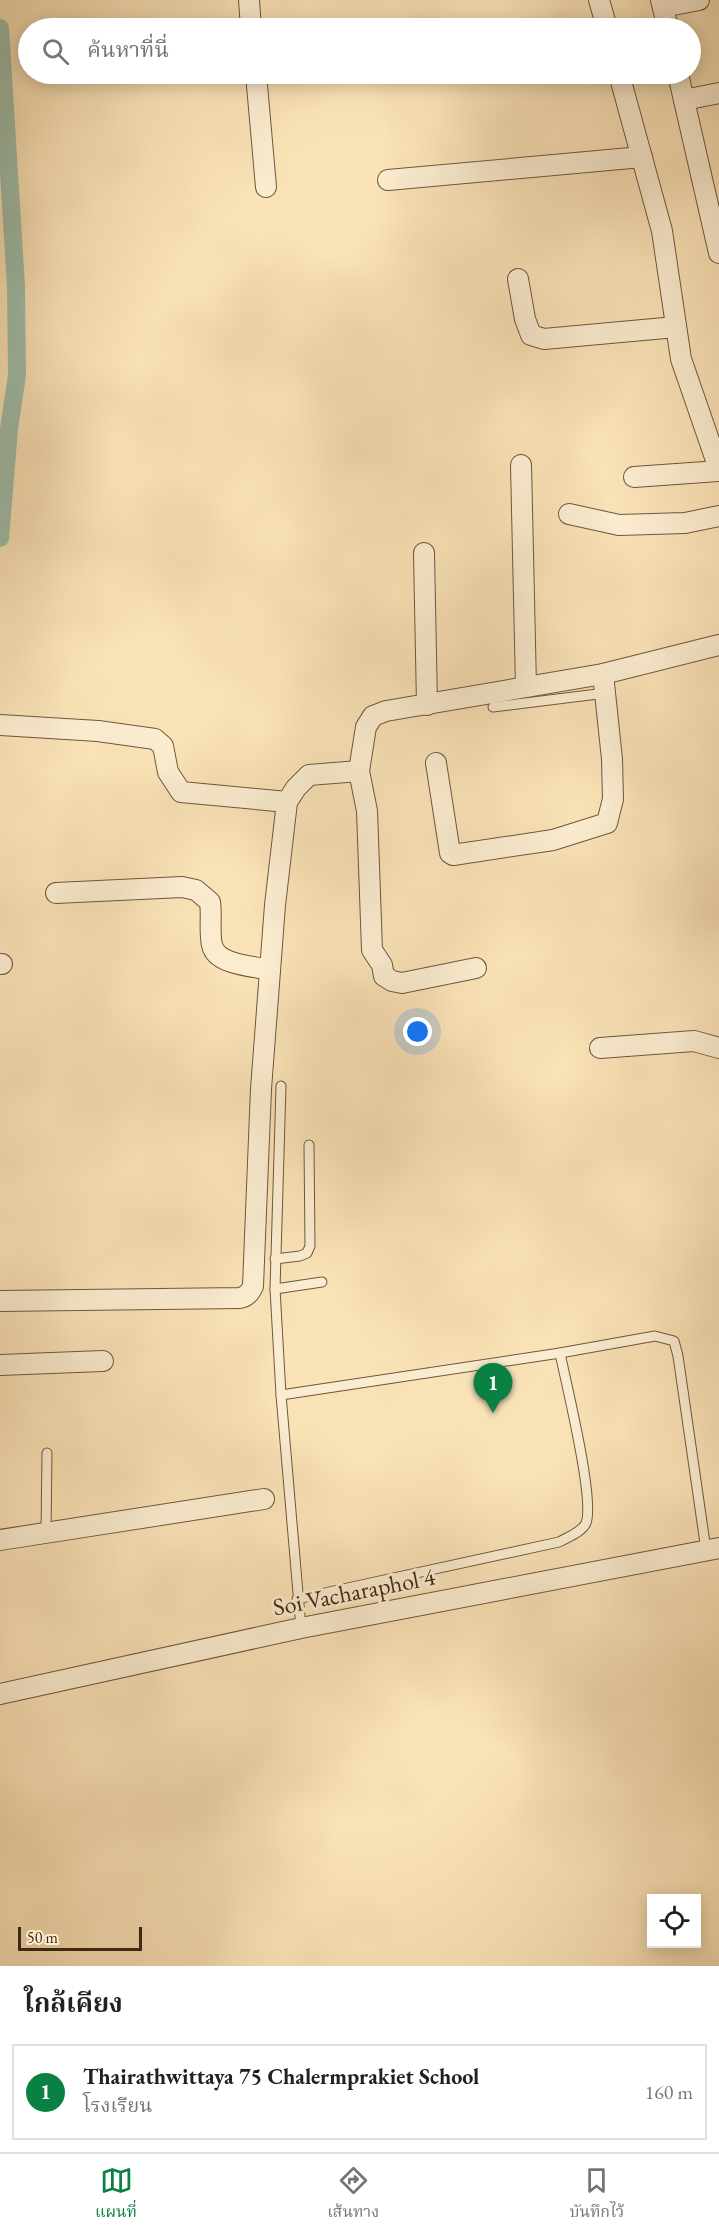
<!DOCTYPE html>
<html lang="th">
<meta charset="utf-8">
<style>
:root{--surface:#fff;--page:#f2f2f2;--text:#202124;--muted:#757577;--line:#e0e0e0;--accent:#0b8043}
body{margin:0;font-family:"EB Garamond","Noto Serif Thai",serif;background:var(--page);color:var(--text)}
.controls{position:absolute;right:18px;bottom:18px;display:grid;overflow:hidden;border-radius:0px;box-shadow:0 3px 15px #0003}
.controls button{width:54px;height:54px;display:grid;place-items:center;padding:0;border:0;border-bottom:2px solid var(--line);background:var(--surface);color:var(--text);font:30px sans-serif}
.scale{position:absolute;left:18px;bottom:15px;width:124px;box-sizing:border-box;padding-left:6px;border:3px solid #432715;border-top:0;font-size:16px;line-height:21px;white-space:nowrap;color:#432715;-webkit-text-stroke:4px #fbecd0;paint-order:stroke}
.you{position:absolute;left:418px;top:1032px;width:21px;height:21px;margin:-15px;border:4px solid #fff;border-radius:50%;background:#1a73e8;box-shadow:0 0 0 9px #1a73e833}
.badge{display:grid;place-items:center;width:39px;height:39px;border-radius:50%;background:var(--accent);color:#fff;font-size:20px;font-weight:700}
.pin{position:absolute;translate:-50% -50px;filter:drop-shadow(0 2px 3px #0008)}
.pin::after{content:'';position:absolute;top:32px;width:21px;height:18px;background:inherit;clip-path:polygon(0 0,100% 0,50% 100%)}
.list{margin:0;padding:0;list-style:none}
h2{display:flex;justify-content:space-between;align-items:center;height:78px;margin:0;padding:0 24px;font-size:26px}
h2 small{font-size:20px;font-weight:400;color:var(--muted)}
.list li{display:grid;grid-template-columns:39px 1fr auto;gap:18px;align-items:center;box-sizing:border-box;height:96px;margin:0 12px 12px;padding:0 12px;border:2px solid var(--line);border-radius:0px}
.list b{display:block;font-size:22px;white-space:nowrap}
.list p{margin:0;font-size:20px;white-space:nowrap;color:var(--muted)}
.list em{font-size:20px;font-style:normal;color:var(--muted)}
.icon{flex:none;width:33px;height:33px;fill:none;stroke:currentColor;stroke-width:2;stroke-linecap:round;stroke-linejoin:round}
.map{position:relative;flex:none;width:719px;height:1966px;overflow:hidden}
.search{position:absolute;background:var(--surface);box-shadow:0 3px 15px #0003;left:18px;right:18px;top:18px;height:66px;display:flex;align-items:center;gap:15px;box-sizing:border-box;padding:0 21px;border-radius:33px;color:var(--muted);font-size:22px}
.sheet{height:186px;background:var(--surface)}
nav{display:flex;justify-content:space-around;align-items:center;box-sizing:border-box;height:84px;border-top:2px solid var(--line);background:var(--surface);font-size:16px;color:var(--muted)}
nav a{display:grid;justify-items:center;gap:3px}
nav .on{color:var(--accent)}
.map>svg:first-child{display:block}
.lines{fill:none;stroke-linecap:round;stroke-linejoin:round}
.canal{stroke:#9ebeab;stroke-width:18}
.service-casing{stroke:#70563d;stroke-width:11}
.minor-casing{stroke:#70563d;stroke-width:22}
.service{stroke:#fbecd0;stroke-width:9}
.minor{stroke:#fbecd0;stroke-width:20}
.labels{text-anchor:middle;stroke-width:6;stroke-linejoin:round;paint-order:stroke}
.street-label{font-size:24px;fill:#432715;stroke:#fbecd0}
</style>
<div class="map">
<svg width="719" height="1966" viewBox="0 0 719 1966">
<rect width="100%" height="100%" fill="#f9e2b6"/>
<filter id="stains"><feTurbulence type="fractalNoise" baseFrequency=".00333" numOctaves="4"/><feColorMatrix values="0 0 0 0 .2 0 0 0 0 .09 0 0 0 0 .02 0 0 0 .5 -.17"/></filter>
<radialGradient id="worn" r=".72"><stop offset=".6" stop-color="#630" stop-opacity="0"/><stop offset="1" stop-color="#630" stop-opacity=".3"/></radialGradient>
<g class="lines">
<!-- canal -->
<path class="canal" d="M0 28 16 286 17 375 9 429 0 538"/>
<!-- service casing -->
<g class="service-casing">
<g id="service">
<path d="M493 707 606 693"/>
<path d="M281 1086 275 1289 281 1395 301 1628"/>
<path d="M275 1259 300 1256 307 1253 310 1246 309 1145"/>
<path d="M275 1289 322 1282"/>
<path d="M281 1395 560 1353 655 1336 674 1341 678 1356 706 1550"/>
<path d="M46 1533 47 1453"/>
<path d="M297 1599 559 1542C568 1537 582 1532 586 1523 595 1500 566 1383 560 1353"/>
</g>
</g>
<!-- minor casing -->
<g class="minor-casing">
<g id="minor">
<path d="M249 0 251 28"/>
<path d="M599 0 607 28"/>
<path d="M661 0 668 28"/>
<path d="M663 7 699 0"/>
<path d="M256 74 266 187"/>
<path d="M619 74 662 231 681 359 719 469"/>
<path d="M678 74 719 253"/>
<path d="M684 100 719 93"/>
<path d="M388 180 642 157"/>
<path d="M518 279 525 319 531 335 544 339 676 327"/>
<path d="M521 465 526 687"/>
<path d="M634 477 719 471"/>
<path d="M569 514 619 525 685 523 719 516"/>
<path d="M424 553 427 705"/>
<path d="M0 725 98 731 155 739 163 746 168 772 181 792 287 802"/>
<path d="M436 763 450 853 453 855 553 840 607 823 613 799 612 759 603 674"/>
<path d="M56 893 182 887 196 890 210 902C212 915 209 933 212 945 216 965 253 966 270 970"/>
<path d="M0 964H2"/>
<path d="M476 968 402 983 392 981 384 976 382 965 372 950 367 811 359 771 366 727 373 716 386 711 603 674 719 645"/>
<path d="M600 1048 694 1041 719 1048"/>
<path d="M0 1301 240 1298C247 1296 250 1293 253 1286L261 1089 275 905 287 802 296 788 309 775 359 771"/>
<path d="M0 1365 103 1361"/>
<path d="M0 1540 264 1499"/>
<path d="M0 1694 301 1628 719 1548"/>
</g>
</g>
<!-- service -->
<use href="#service" class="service"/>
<!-- minor -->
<use href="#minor" class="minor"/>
</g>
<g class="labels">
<!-- street labels -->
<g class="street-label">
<text transform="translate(354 1592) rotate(-11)" y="8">Soi Vacharaphol 4</text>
</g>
</g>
<rect width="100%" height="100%" filter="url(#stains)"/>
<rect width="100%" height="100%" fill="url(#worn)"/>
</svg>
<div class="controls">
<button><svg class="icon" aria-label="locate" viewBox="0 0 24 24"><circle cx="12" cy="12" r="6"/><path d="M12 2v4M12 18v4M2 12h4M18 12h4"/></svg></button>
</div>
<div class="scale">50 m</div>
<div class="you"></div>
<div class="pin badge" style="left:493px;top:1413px">1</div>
<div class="search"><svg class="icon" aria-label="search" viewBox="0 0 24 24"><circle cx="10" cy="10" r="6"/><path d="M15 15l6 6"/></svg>ค้นหาที่นี่</div>
</div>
<section class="sheet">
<h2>ใกล้เคียง<small></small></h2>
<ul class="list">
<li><span class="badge">1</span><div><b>Thairathwittaya 75 Chalermprakiet School</b><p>โรงเรียน</p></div><em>160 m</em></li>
</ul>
</section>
<nav>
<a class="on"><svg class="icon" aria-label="map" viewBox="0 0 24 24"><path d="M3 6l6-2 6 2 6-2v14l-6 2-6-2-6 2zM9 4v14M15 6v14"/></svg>แผนที่</a>
<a><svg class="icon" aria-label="directions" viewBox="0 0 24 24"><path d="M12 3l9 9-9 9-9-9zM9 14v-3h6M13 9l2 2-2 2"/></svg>เส้นทาง</a>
<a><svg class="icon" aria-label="saved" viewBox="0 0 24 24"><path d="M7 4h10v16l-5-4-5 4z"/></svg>บันทึกไว้</a>
</nav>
